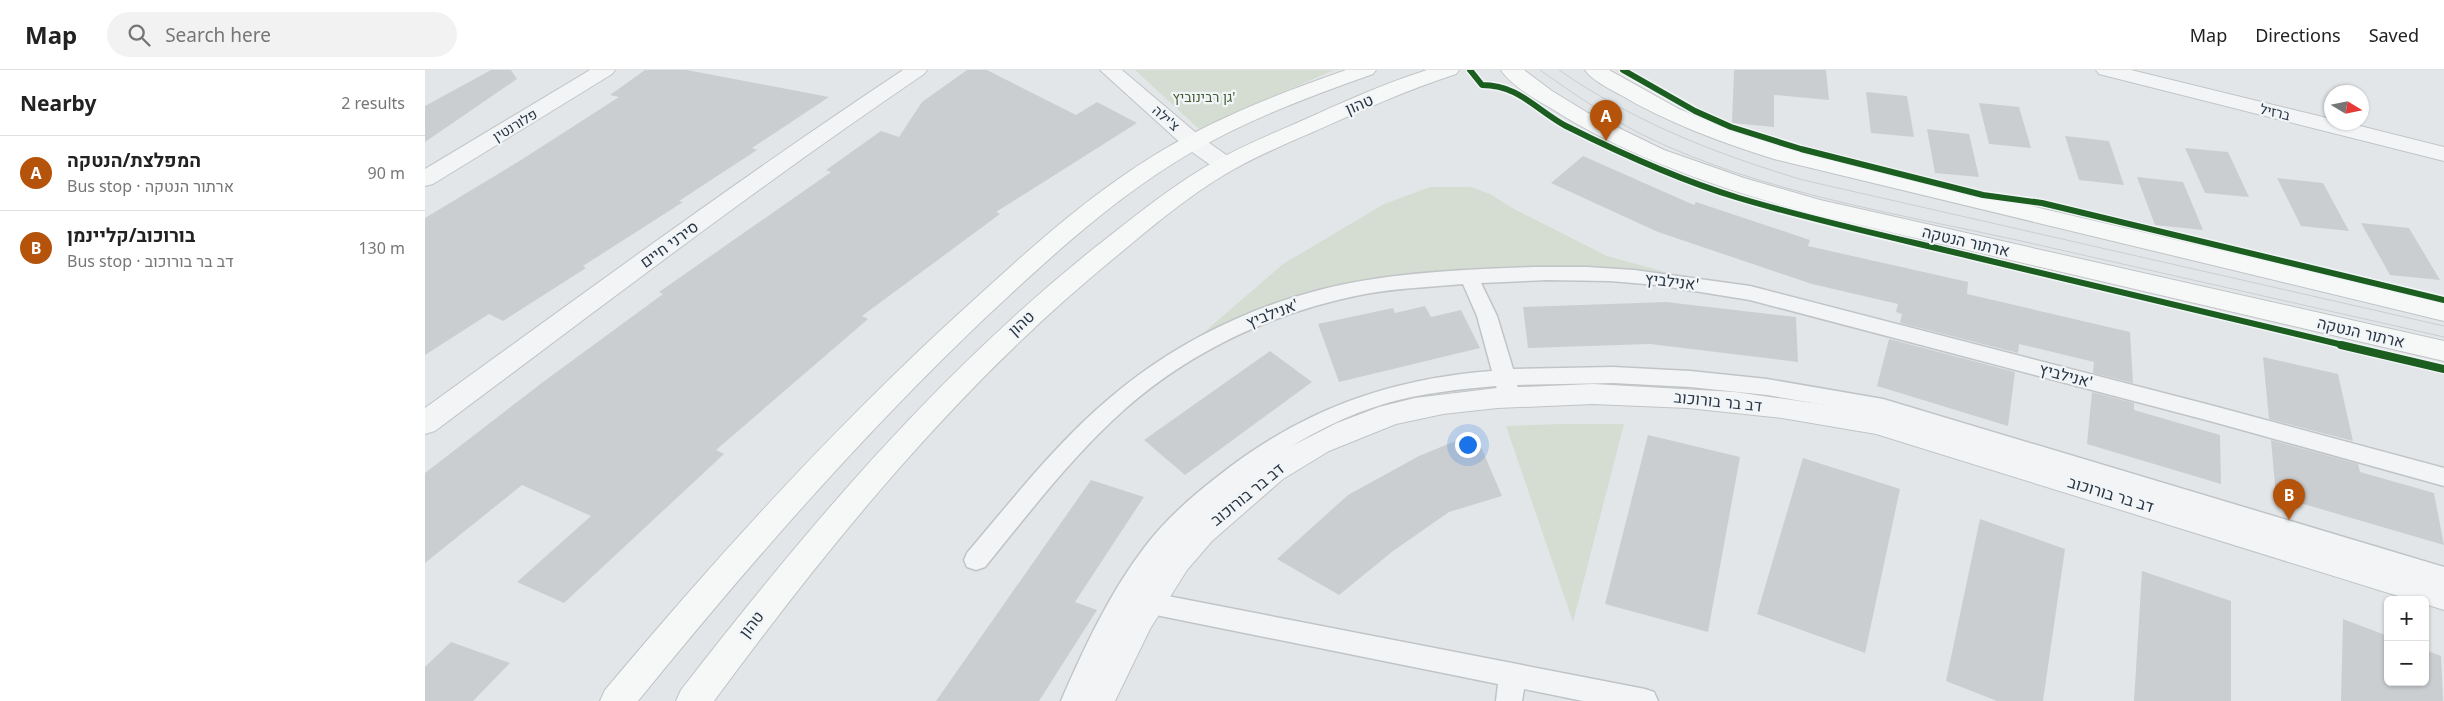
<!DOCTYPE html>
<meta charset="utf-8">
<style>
:root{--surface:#fff;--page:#f2f2f2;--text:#222;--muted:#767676;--line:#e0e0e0;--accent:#b45309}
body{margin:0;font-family:"Noto Sans",Heebo,sans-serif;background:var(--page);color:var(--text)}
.controls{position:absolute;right:15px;bottom:15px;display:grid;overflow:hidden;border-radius:8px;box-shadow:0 1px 4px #0004}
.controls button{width:45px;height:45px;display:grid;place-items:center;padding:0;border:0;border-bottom:1px solid var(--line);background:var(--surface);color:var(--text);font:25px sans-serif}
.compass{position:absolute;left:1899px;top:15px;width:45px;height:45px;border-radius:50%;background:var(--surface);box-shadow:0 1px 4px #0004;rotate:100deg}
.you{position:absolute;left:1042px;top:374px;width:18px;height:18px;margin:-12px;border:4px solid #fff;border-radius:50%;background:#1a73e8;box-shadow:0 0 0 8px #1a73e833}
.badge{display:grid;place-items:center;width:32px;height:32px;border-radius:50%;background:var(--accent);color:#fff;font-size:16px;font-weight:700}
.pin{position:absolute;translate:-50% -41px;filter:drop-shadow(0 1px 2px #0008)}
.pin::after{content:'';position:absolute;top:26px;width:18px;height:15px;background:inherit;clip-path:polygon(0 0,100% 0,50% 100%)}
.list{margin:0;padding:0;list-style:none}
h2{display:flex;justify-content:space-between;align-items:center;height:65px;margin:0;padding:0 20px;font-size:21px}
h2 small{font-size:16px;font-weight:400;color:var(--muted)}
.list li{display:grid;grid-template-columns:32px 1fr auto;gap:15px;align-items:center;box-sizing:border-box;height:75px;padding:0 20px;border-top:1px solid var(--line)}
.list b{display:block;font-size:19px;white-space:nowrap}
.list p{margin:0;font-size:16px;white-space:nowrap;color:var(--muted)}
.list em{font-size:16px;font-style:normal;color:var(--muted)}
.icon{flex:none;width:28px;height:28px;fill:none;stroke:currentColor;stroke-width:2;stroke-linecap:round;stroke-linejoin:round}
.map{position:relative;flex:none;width:2019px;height:631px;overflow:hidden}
header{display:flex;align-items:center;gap:30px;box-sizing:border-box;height:70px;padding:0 25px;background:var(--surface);border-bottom:1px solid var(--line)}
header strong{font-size:24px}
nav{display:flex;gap:28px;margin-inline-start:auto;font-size:18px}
.search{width:350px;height:45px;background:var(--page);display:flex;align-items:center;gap:12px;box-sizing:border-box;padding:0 18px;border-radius:28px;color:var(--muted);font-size:19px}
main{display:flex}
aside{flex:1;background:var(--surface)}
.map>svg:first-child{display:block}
.green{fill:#d5ddd3}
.building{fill:#cbced1}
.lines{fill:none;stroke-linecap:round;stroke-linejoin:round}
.service-casing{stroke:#c1c4c6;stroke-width:3}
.minor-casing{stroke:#c1c4c6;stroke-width:2}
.tertiary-casing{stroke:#c1c4c6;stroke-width:2}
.secondary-casing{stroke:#c1c4c6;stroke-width:2}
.service{fill:#f2f4f5;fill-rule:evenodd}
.minor{fill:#f2f4f5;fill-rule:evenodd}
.tertiary{fill:#f2f4f5;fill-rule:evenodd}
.secondary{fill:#f6f7f7;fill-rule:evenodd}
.tram{stroke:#cbced0;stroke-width:1}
.cycleway-far1-casing{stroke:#f1f5f8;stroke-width:9}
.cycleway-casing{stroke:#f1f5f8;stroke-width:11}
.cycleway-far1{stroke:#1b5e20;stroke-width:6}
.cycleway{stroke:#1b5e20;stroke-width:8}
.labels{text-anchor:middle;stroke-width:4.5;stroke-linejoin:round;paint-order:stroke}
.far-park-label{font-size:14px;fill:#445f35;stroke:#f1f5f8}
.far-street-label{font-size:14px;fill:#293643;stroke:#f1f5f8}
.street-label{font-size:16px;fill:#293643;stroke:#f1f5f8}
</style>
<header>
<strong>Map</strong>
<div class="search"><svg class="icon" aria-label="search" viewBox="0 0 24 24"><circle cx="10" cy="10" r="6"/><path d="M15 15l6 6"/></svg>Search here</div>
<nav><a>Map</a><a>Directions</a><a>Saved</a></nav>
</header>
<main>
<aside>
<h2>Nearby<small>2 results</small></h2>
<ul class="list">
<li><span class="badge">A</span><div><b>המפלצת/הנטקה</b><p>Bus stop · ארתור הנטקה</p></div><em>90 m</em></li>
<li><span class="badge">B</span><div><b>בורוכוב/קליינמן</b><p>Bus stop · דב בר בורוכוב</p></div><em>130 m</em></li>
</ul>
</aside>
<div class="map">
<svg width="2019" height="631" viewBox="0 0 2019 631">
<rect width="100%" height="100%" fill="#e3e6e8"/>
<!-- green -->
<g class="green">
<path d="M710 0H909L774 59Z"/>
<path d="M1005 117H1046L1065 124 1089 139 1182 186 1255 206 1133 196 980 206 925 213 755 283 858 194 959 134Z"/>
<path d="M1135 354H1199L1148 552 1081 356Z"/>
</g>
<!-- building -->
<g class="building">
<path d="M66 0H86L92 9 0 72V36Z"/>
<path d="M220 0H262L404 27 327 78 332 80 254 131 258 132 158 196 161 198 78 251 64 244 0 285V148L96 90 194 27 185 25Z"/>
<path d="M542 0H562L651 45 672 32 712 53 571 142 575 144 437 246 443 249 291 380 299 384 139 533 92 512 166 446 97 415 0 493V403L118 312 238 224 234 222 406 102 401 100 456 61 474 67 497 32Z"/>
<path d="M1309 0H1401L1404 30 1349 25V57L1307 53Z"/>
<path d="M1441 22 1482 26 1489 67 1446 63Z"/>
<path d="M1554 33 1594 37 1606 78 1564 74Z"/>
<path d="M1502 59 1544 64 1554 107 1510 103Z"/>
<path d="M1640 66 1684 71 1699 115 1654 110Z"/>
<path d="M1760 78 1803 82 1824 127 1780 123Z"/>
<path d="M1158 86 1269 135 1271 132 1385 170 1383 176 1543 212 1542 224 1705 262 1708 313 1668 303 1669 292 1594 274 1593 283 1475 253 1477 244 1471 242 1473 234 1387 214 1233 162 1126 113Z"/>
<path d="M1712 107 1758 112 1778 160 1730 155Z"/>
<path d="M1852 108 1898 113 1924 161 1876 156Z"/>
<path d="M1936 153 1984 158 2015 210 1965 205Z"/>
<path d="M1241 232 1371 247 1373 292 1225 274 1103 278 1098 237Z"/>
<path d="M1000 236 1006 247 1036 240 1055 278 914 312 893 254 968 238 970 243Z"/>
<path d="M1464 269 1590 302 1583 356 1452 316Z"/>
<path d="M845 281 887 312 760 405 719 370Z"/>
<path d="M1838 287 1913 304 1928 371 1844 349Z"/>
<path d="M1667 322 1709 333V340L1795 365 1796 414 1662 374Z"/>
<path d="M1050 363 1077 426 1024 442 968 481 914 525 852 489 923 425 994 386Z"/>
<path d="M1223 365 1315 387 1283 562 1180 534Z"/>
<path d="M1846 370 1933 394 1935 402 2009 423 2019 475 1851 426Z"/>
<path d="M1378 388 1475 419 1440 583 1332 544Z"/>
<path d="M666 410 719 427 650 532 672 540 614 631H511Z"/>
<path d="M1555 449 1640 479 1618 631H1572L1521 611Z"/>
<path d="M1717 501 1806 531V631H1709Z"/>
<path d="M1918 549 1963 566V612H2000V580L2016 586 2018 631H1916Z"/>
<path d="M26 572 85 593 48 631H0V597Z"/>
</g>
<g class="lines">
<!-- service casing -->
<g class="service-casing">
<path id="service" d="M1108 197H1162L1209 200 1325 216 1785 335 2019 398V416L1785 351 1325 230 1232 215 1185 211 1123 210 1056 213 1072 246 1088 299 1188 297 1265 301 1342 309 1458 329 2019 497V517L1458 345 1342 325 1265 317 1188 313 1092 315 1094 320 1091 326 1083 328 1075 326 1071 316C1035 319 998 323 962 333 869 360 767 438 717 521L1220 619 1229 622 1233 631H1158L1099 619 1097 631H1071L1073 614 706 540 662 631H636C659 578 684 524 719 478 739 451 766 427 792 407 875 341 962 309 1067 301L1052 246 1038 214C1005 217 972 218 940 224 852 241 768 279 700 339 647 386 604 443 560 497L551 500 542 497 539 490 542 483C588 429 632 372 686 327 760 264 853 223 949 209 1001 201 1055 199 1108 197Z"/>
</g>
<!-- minor casing -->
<g class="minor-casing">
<g id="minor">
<path d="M165 0H190L187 4 8 114 0 116V99Z"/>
<path d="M478 0H502L499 4C332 117 172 240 10 361L0 364V338C158 224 315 108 478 0Z"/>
<path d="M1671 0H1706L1906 49V52H1919L2019 77V91L1674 4Z"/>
</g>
</g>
<!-- tertiary casing -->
<g class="tertiary-casing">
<g id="tertiary">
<path d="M675 0H697L776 67 807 89 810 94 807 99 799 101 791 99 760 77Z"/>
<path d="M1168 314 1310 322 1451 342 2019 512V540L2000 534V530H1986L1451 364 1357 348 1263 338 1168 334 1072 338 1018 344 971 354 904 381 858 409 787 471 762 500 725 559 690 631H656L702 539 740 482 765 453 845 387 912 353 954 337 990 328 1072 318Z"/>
</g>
</g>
<!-- secondary casing -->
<g class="secondary-casing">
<g id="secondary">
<path d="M921 0H951L948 4C886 26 824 49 767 82 691 126 624 188 560 248 435 367 322 497 213 631H175L180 620C293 485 411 355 541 237 600 183 660 128 728 86 788 49 855 23 921 0Z"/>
<path d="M1002 0H1034L1031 4C982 20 935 41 888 62 858 75 827 88 799 105 759 129 723 160 688 189 533 316 407 471 289 631H251L256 620C380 460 510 306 668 179 704 151 740 121 780 97 810 79 842 66 874 52 916 33 958 14 1002 0Z"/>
<path d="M1076 0H1099L1127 21 1163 43 1239 80 1319 108 1395 130 2019 271V291L1392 145C1299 120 1205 89 1124 37 1108 28 1086 15 1076 0Z"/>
<path d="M1160 0H1184L1254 39 1308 61 1364 79 2019 233V251L1349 89C1295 72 1243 53 1194 24 1183 18 1167 10 1160 0Z"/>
</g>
</g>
<!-- service -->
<use href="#service" class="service"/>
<!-- minor -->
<use href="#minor" class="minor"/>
<!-- tertiary -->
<use href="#tertiary" class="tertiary"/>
<!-- secondary -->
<use href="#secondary" class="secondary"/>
<!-- tram -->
<g class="tram">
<path d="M1115 0C1149 24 1182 47 1220 66 1339 124 1476 144 1605 173 1743 204 1881 236 2019 267"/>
<path d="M1134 0C1209 52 1291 84 1378 110L2019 256"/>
</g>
<!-- cycleway-far1 casing -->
<g class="cycleway-far1-casing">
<g id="cycleway-far1">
<path d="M1045 0 1057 15C1094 15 1111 40 1141 56 1197 84 1254 110 1314 128 1391 151 1470 168 1549 187 1673 216 1797 246 1922 276"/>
<path d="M1198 0 1270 41 1306 57 1376 79 1558 125 1617 133 2019 230"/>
</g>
</g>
<!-- cycleway casing -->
<g class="cycleway-casing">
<path id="cycleway" d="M1916 275 2019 299"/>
</g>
<!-- cycleway-far1 -->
<use href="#cycleway-far1" class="cycleway-far1"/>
<!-- cycleway -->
<use href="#cycleway" class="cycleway"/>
</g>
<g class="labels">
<!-- far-park labels -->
<g class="far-park-label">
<text x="779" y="32">גן רבינוביץ'</text>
</g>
<!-- far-street labels -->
<g class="far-street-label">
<text transform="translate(1850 42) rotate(14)" y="5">ברזיל</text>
<text transform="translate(741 48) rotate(41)" y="5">צ'ילה</text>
<text transform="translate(90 55) rotate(-31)" y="5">פלורנטין</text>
</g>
<!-- street labels -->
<g class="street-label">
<text transform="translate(934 34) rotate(-23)" y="6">טהון</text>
<text transform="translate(1541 171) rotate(13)" y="6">ארתור הנטקה</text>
<text transform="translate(244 174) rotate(-36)" y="6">סירני חיים</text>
<text transform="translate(1247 211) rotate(7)" y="6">אנילביץ'</text>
<text transform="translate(847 243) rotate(-21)" y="6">אנילביץ'</text>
<text transform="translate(596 253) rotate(-42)" y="6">טהון</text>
<text transform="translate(1936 262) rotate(13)" y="6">ארתור הנטקה</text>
<text transform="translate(1641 305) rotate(15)" y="6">אנילביץ'</text>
<text transform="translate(1293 331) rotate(6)" y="6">דב בר בורוכוב</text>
<text transform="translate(822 424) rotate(-39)" y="6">דב בר בורוכוב</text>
<text transform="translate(1686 424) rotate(17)" y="6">דב בר בורוכוב</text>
<text transform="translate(326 554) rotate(-52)" y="6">טהון</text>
</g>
</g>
</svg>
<div class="controls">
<button>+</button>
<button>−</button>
</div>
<svg class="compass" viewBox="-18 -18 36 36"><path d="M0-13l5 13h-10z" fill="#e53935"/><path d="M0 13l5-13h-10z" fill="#767676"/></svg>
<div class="you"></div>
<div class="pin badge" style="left:1181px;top:71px">A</div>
<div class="pin badge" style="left:1864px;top:450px">B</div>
</div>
</main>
